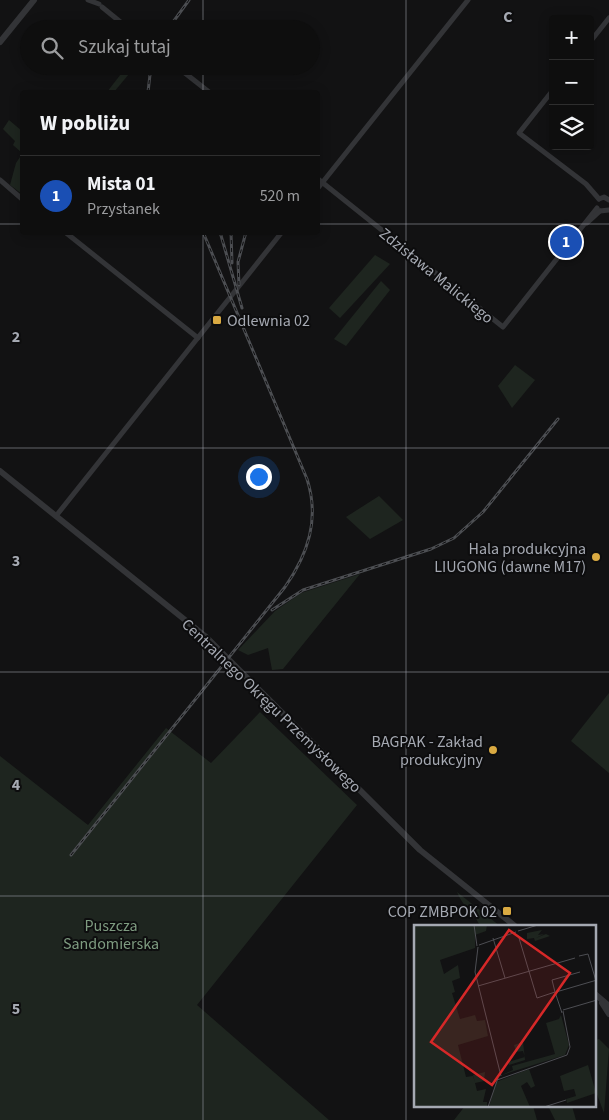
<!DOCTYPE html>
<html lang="pl">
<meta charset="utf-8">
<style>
:root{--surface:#0e0e0e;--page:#171717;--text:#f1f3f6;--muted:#9b9c9e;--line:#2e2e2e;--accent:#0b8043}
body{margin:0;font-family:"Source Sans 3",sans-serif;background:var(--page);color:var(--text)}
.controls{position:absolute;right:15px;top:15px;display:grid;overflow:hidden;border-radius:5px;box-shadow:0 2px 12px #0003}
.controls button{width:45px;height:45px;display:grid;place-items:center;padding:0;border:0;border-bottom:1px solid var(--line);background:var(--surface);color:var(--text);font:25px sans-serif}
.you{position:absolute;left:258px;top:476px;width:18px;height:18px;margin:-12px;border:4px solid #fff;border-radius:50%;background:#1a73e8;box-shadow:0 0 0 8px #1a73e833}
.badge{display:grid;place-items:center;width:32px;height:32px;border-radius:50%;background:var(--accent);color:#fff;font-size:16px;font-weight:700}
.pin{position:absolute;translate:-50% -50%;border:2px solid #fff;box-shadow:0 1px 5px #0006}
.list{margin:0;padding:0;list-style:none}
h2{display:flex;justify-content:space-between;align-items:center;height:65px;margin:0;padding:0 20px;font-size:21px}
h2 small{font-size:16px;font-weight:400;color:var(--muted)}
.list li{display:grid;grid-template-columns:32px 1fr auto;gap:15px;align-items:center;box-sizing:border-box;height:80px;padding:0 20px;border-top:1px solid var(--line)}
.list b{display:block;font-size:19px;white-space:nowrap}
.list p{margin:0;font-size:16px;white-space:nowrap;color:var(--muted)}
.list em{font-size:16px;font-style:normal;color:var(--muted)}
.icon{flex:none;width:28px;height:28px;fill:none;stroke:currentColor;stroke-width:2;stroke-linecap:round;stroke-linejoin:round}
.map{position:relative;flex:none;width:609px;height:1120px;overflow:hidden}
.search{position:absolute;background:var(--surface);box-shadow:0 2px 12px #0003;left:20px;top:20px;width:300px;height:55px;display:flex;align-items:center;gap:12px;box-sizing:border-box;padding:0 18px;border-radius:28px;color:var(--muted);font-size:19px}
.panel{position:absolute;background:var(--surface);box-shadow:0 2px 12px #0003;left:20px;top:90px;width:300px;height:145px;border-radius:5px}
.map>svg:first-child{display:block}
.green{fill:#1e251f}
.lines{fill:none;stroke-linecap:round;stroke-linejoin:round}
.minor{stroke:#333437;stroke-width:5}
.tertiary{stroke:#333437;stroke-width:6}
.rail-casing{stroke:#4c4e52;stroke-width:3}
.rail{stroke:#0d0d0e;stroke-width:1;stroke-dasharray:4;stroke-linecap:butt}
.grid{fill:none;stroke:#a5a9b2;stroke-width:1;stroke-opacity:0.55}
.poi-dot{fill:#daaa42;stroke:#0d0d0e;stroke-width:2}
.labels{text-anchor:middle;stroke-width:4;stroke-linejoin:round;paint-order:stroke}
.street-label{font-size:16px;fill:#a5a9b2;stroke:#0d0d0e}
.poi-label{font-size:16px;fill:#a5a9b2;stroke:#0d0d0e;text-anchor:end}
.park-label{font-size:16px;fill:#7e9b80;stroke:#0d0d0e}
.inset-road{fill:none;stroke:#4d4e53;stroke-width:1}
.view{fill:#d62828;fill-opacity:0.15;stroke:#d62828;stroke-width:2.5}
.inset-edge{fill:none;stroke:#a5a9b2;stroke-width:2.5}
.grid-label{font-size:16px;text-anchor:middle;font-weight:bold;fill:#a5a9b2;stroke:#0d0d0e;stroke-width:4;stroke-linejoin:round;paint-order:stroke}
</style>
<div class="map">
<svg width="609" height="1120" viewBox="0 0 609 1120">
<rect width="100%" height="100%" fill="#121213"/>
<!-- green -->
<g class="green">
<path d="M124 70 129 74 114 92H107Z"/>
<path d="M9 120 22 131V153L13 145 15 141 3 129Z"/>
<path d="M22 154V194L10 185 16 163Z"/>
<path d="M375 255 390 264 340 318 329 308Z"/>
<path d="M381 281 390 290 346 346 334 339Z"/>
<path d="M515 365 535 380 512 408 498 386Z"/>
<path d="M379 496 403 520 370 539 346 517Z"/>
<path d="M360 574 283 669 272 670 268 648 248 655 238 650 275 611 301 593Z"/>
<path d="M609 693V773L571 741Z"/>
<path d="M260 712 357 805 197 1005 329 1120H0V756L88 825 166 728 211 763Z"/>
<path d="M457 892 500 926H480C474 912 464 909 457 892Z"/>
<path d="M599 1039 609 1049 604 1113 595 1089V1040Z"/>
<path d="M465 1106H533L537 1120H454Z"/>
<path d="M548 1106H572L576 1120H555Z"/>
</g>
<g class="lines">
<!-- minor -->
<g class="minor">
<path d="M88 0 99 4"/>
<path d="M102 7 129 29"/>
<path d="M590 42 609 18"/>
<path d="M176 66 209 92"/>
<path d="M553 90 519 133 586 184 599 199"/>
<path d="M318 179 503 327 597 208"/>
<path d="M0 180 22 199"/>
<path d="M318 188 468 0"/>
<path d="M599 199 604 197 609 200"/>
<path d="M600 211 609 210"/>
<path d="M587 223 600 211"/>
<path d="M65 232 198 338"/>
<path d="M56 516 282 232"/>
</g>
<!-- tertiary -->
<g class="tertiary">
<path d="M0 42 34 0"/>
<path d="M0 471 205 636 420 850 515 926"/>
<path d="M595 994 609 1006"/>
<path d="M602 1003 609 1014"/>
</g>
<!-- rail casing -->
<g class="rail-casing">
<g id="rail">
<path d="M168 29 189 0"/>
<path d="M148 92 151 66"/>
<path d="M220 232 242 308"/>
<path d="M231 232 232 263"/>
<path d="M239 285 238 262 246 232"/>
<path d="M272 610 303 590 431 549 454 538 483 512 558 419"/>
<path d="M71 855 285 587C308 554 320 519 307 479L203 232"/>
</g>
</g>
<!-- rail -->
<use href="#rail" class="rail"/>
</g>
<!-- grid -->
<path class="grid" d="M203 0V29M406 0V1120M203 66V92M0 224H22M318 224H609M203 232V1120M0 448H609M0 672H609M0 896H609"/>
<!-- markers -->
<g class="poi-dot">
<rect x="212" y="315" width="10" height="10" rx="2.5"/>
<circle cx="596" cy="557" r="5"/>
<circle cx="493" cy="750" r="5"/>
<rect x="502" y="906" width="10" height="10" rx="2.5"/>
</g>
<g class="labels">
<!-- street labels -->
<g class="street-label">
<text transform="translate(437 275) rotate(39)" y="6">Zdzisława Malickiego</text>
<text transform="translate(272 705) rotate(44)" y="6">Centralnego Okręgu Przemysłowego</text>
</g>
<!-- poi labels -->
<g class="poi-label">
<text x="227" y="326" text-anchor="start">Odlewnia 02</text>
<text x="586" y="554">Hala produkcyjna<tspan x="586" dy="18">LIUGONG (dawne M17)</tspan></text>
<text x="483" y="747">BAGPAK - Zakład<tspan x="483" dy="18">produkcyjny</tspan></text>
<text x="497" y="917">COP ZMBPOK 02</text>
</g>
<!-- park labels -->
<g class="park-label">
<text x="111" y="931">Puszcza<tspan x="111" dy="18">Sandomierska</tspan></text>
</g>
</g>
<!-- overview -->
<g transform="translate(414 925)">
<rect width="182" height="182" fill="#121213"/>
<path d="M0 0H73L72 6 61 10V23L26 35 30 49 44 40 46 53 38 56 41 67 38 68 46 94 61 90 63 96 71 95 74 111 44 120 52 152 59 151 61 158 59 150 71 147 70 156 61 158 63 166 72 164 69 177H73V182H0ZM128 5 124 10 130 9 122 13 132 9 136 11 121 16 120 13 113 14V8ZM147 90 155 120 151 130 88 150 99 145 98 141 141 129 132 98 145 94ZM109 117 111 135 95 140 94 137 111 132 109 126 102 127 100 120ZM174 140 182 168 153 178 152 174 162 171 160 164 150 166 146 151ZM115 144 121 161 117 163 113 157 107 161 116 182H75L82 157Z" fill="#1e251f"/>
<path class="inset-road" d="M60 0 63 21M104 6 124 0M79 13 91 53M105 13 123 73 141 67M65 20 102 7M64 22 61 47 87 151M165 31 174 29 182 56M64 61 161 33M141 67 138 55 166 47M141 67 148 88M142 67 183 55M149 85 183 75M83 155 153 130 156 122 149 86M74 182 84 153M130 182 152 175"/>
<path class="view" d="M95 5 156 48 78 160 17 117Z"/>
<rect width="182" height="182" class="inset-edge"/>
</g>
<g class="grid-label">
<text x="508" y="22">C</text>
<text x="16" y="342">2</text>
<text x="16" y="566">3</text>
<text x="16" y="790">4</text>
<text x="16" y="1014">5</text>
</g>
</svg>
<div class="controls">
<button>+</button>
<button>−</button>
<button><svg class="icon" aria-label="layers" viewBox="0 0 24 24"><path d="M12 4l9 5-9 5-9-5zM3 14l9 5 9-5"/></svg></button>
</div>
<div class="you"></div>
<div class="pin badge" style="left:566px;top:242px;background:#1a4fb4">1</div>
<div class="search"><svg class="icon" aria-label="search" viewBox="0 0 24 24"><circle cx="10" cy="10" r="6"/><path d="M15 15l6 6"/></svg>Szukaj tutaj</div>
<section class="panel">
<h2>W pobliżu<small></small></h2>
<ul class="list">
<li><span class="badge" style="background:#1a4fb4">1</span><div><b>Mista 01</b><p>Przystanek</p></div><em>520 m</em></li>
</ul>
</section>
</div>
